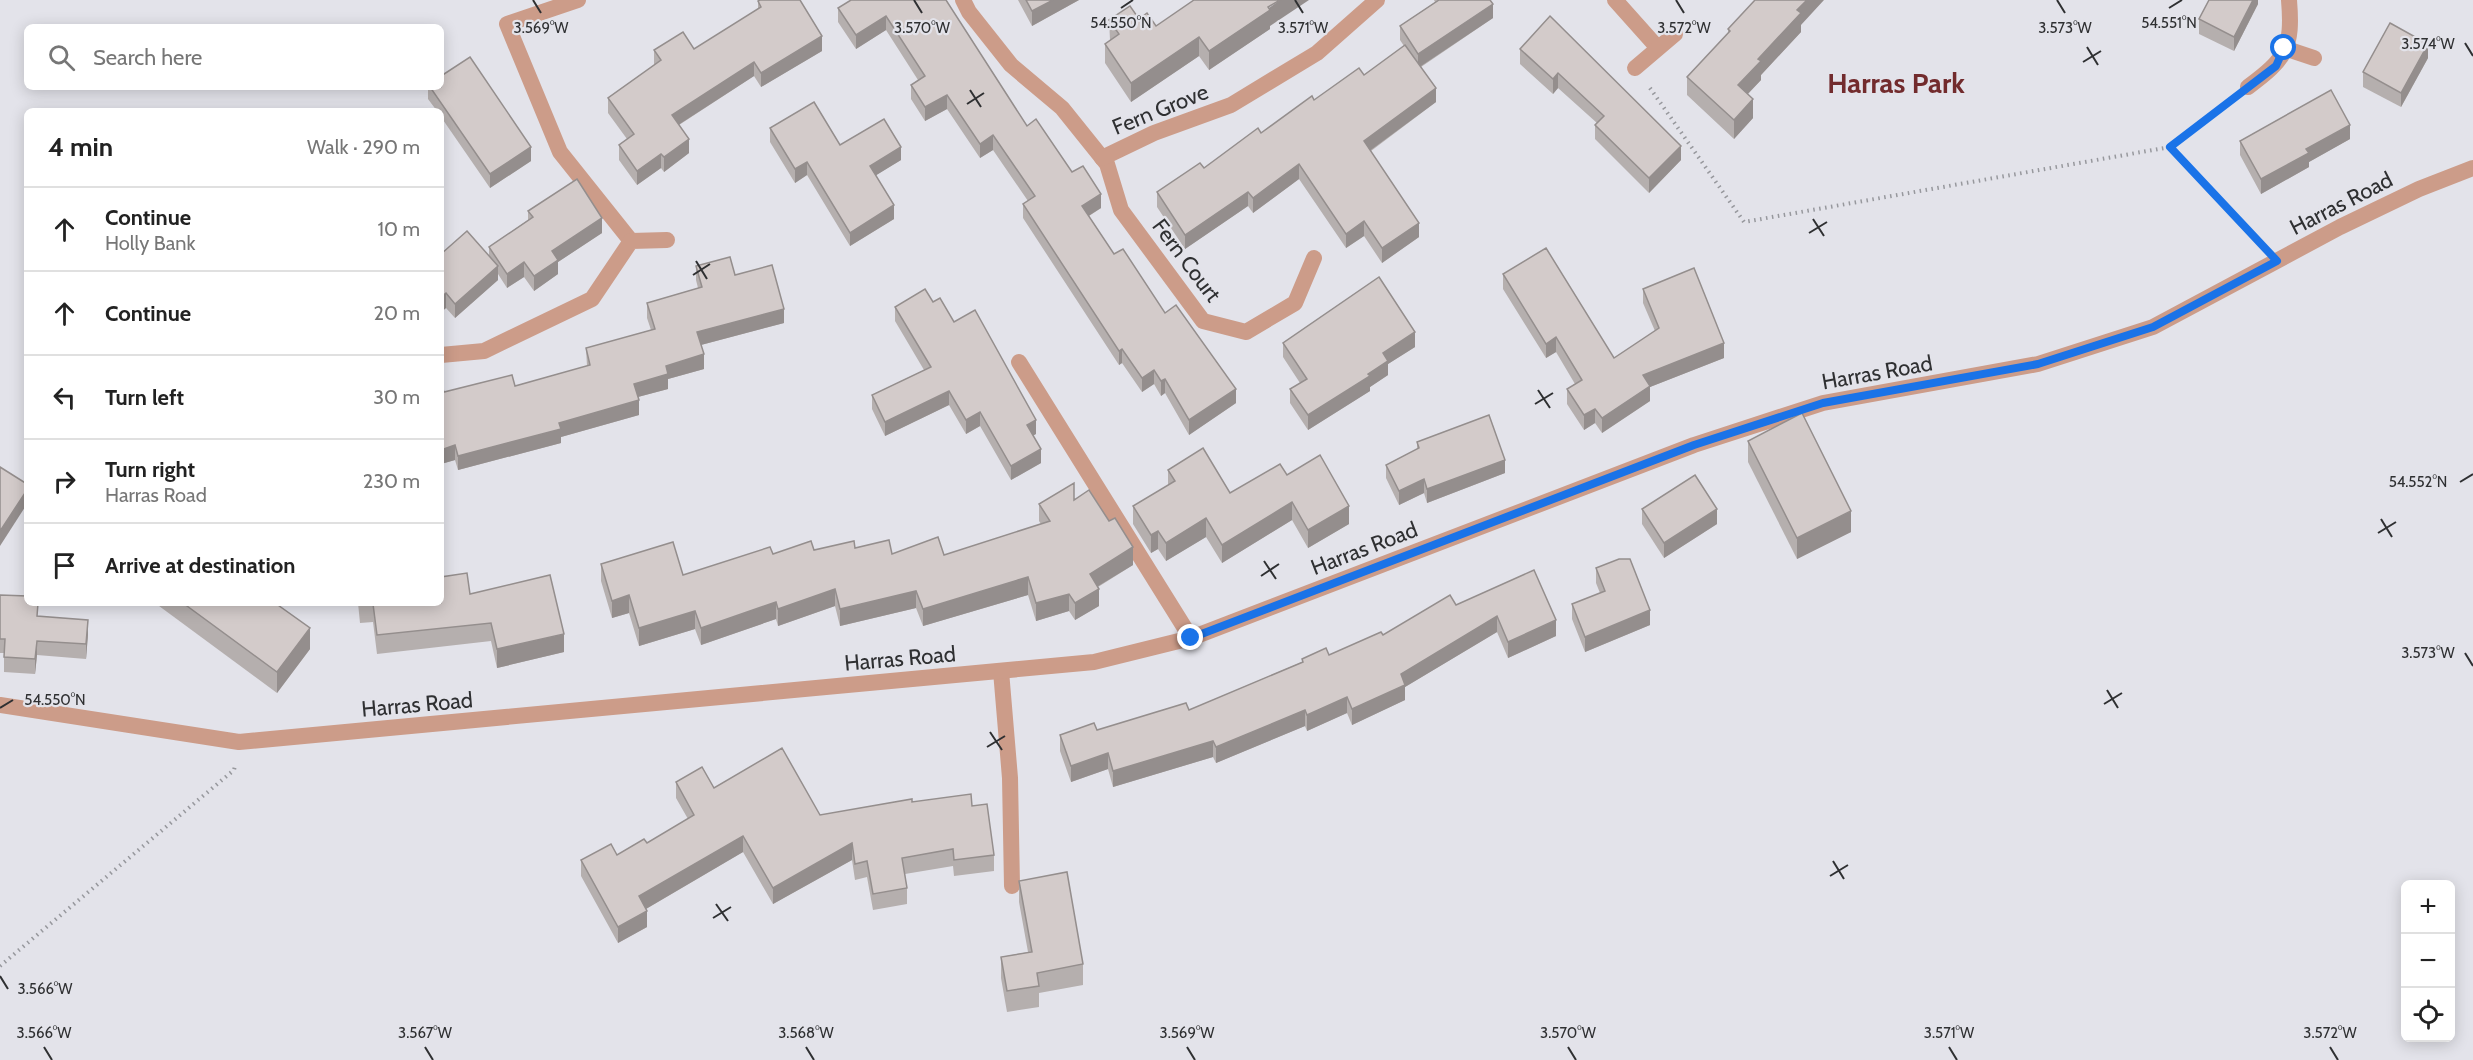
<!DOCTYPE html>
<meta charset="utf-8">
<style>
:root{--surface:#fff;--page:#f2f2f2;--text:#222;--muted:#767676;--line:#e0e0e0}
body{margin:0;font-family:Cabin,sans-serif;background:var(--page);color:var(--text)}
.controls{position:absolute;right:18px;bottom:18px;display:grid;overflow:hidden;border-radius:9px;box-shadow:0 3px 15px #0003}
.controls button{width:54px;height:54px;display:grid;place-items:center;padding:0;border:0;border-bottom:2px solid var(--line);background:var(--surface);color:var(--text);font:30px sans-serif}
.stop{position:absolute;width:18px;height:18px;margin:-14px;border:4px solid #1a73e8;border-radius:50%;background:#fff}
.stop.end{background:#1a73e8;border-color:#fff;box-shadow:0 2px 6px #0008}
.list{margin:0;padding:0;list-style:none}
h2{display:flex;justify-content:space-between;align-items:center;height:78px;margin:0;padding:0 24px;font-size:26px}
h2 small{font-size:20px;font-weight:400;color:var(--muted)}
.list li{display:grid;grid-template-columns:39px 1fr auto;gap:18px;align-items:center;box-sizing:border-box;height:84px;padding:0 24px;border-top:2px solid var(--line)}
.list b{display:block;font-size:22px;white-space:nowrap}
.list p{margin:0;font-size:20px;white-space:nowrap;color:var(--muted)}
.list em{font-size:20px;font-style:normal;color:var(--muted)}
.icon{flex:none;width:33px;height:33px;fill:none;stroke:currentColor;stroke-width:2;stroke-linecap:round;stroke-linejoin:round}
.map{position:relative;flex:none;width:2473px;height:1060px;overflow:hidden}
.search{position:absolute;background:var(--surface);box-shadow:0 3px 15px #0003;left:24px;top:24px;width:420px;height:66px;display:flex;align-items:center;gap:15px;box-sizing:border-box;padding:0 21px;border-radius:9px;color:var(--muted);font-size:22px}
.panel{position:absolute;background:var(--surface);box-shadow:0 3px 15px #0003;left:24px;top:108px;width:420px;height:498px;border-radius:9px}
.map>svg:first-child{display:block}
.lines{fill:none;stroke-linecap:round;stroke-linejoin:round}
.path{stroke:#97989d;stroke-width:4;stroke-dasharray:1.5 4.5;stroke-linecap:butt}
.service{stroke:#cc9c89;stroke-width:16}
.minor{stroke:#cc9c89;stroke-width:16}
.wall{fill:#b5afae}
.shaded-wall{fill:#948e8d}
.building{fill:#d3cbca;stroke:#948e8d;stroke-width:1.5}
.route{stroke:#1a73e8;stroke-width:8}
.ticks{fill:none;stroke:#2f3032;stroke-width:2}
.labels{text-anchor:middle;stroke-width:4.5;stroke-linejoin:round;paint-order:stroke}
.street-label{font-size:22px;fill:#2f3032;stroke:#e3e3ea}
.district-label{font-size:28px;font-weight:bold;fill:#722b2d;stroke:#e3e3ea}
.ticks-label{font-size:15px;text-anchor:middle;fill:#2f3032;stroke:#e3e3ea;stroke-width:4.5;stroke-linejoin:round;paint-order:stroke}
</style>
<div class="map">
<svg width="2473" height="1060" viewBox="0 0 2473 1060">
<rect width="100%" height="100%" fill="#e3e3ea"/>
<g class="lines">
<!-- path -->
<g class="path">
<path d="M1650 88 1744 222 2170 147"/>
<path d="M2228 102 2170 147 2260 244"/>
<path d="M0 966 234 770 235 766"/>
</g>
<!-- service -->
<g class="service">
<path d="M1019 362 1191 638"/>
<path d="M1001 671 1010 778 1012 886"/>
</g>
<!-- minor -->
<g class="minor">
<path d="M578 0 507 24 560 152 631 241"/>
<path d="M963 0 969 12 1011 65 1062 108 1107 164 1121 210 1203 321 1246 332 1295 303 1314 258"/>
<path d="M1615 0 1657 47"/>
<path d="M2284 48 2314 58"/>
<path d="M1635 68 1675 34"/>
<path d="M2248 87C2286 59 2293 48 2289 0"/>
<path d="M1102 158 1154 133 1231 105 1317 53 1377 0"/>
<path d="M441 355 484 351 592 299 631 241 667 240"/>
<path d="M0 705 239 742 1094 662 1191 638 1694 445 1823 403 2038 364 2153 327 2340 227 2419 189 2473 168"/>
</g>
</g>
<!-- wall -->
<g class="wall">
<path d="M946 0 1027 126 1072 172 1101 208 1089 216 1114 254 1165 313 1236 403 1189 435 1165 393 1161 396 1154 384 1142 392 1122 363 1119 365 1023 218V204L1028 201 993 150 980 158 947 109 925 121 911 99V85L918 80 886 30 856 49 838 22V8Z"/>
<path d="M1018 0H1079L1032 26Z"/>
<path d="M1434 0H1491L1493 18 1421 67 1436 102 1371 151 1419 237 1382 263 1364 236 1346 248 1299 179 1253 213 1248 206 1185 249 1157 207V192L1204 168 1314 100 1364 75 1404 46 1400 40V26L1435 2Z"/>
<path d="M2258 0V4L2234 51 2199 34V19Z"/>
<path d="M758 1 822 51 761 87 754 76 679 125 689 153 664 172 661 168 637 185 619 160V145L627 139 608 113V98L654 65V50L694 49 758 9Z"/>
<path d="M1550 16 1681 160 1649 193 1595 139V125L1597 123 1558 88 1553 94 1520 64V49Z"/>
<path d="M1139 19 1156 26H1270V29L1209 70 1199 56 1131 102 1105 63V44L1110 40 1109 20Z"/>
<path d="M1801 25V32L1761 75V80L1748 94 1753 118 1734 139 1687 95V77L1728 33V29Z"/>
<path d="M2428 58 2401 107 2363 87V72Z"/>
<path d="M428 87H441L531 161 490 188 441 117V111H437L428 99Z"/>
<path d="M770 128 901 160 876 175 894 219 850 246 807 175 795 183 770 142Z"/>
<path d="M2350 139 2309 162V167L2261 194 2240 155V141Z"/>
<path d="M528 211 602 233 558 262V274L534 291 524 277 507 288 498 274V280L455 318 446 308 441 312V254L489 256V247L528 220Z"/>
<path d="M696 266 735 275 784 323 701 345 704 369 668 379V389L638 397 639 415 561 437V443L458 470 455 460 441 464V383L444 392 515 386 587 366 586 348 651 330 647 318V303L698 288 696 280Z"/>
<path d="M1503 274 1614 358 1655 331 1643 303V289L1724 358 1650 387V401L1602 433 1595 423 1584 430 1567 404V389L1575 384 1556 352 1546 358 1503 289Z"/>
<path d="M933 302 954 322 1036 434 1033 435 1041 463 1011 480 980 426 966 434 949 405 885 436 872 409V395L924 370 895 321V307Z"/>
<path d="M1283 343 1415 347 1388 364V375L1370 387V391L1308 430 1290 403V389L1300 383 1283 357Z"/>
<path d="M1748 441 1851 532 1797 559 1748 462Z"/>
<path d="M1417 442 1505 473 1427 503 1424 493 1399 505 1386 478V465L1417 449Z"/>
<path d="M1168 470 1230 493 1287 475 1349 524 1308 548 1292 520 1222 563 1206 537 1166 561 1158 549 1151 553 1133 524V506L1168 485Z"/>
<path d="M1074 500 1133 565 1098 587 1099 606 1075 620 1069 611 1036 621 1028 595 923 626 916 608 840 626 835 606 778 626 776 619 701 645 695 629 639 646 629 613 612 618 601 581V564L683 575 773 554 814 550 855 548 892 554 944 555 1041 524 1039 521V504Z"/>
<path d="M1642 509 1717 524 1664 558 1642 524Z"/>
<path d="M1596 568 1650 625 1585 652 1572 619V604L1600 593 1596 583Z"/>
<path d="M1534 570 1556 636 1508 658 1497 632 1405 687V700L1352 725 1347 713 1307 731 1305 726 1216 763 1213 757 1113 787 1108 769 1071 782 1060 751V735L1097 730 1189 710 1302 662V659L1329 655 1383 635 1456 605Z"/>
<path d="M0 595 38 616 88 634 86 659 37 655 35 674 4 672V653H0Z"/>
<path d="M155 603H275L310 649 277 693Z"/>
<path d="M358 603H441L564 652 497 668 491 641 377 654 373 622 360 623Z"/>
<path d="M676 782 714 788 820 815 912 802 972 806 994 855V871L954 876 953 866 905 874 907 888V904L873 910 867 877 855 880 852 860 773 904 743 852 646 909 647 927 618 943 581 876V860L617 855 647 843 688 819 676 798Z"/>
<path d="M1019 881 1083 964V985L1039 993V1007L1007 1012 1001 978V957L1028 952 1019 902Z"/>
</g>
<!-- shaded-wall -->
<g class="shaded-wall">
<path d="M1053 0H1079L1032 26V11Z"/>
<path d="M1280 0H1309L1270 26V29L1209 70V51Z"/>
<path d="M1807 0H1824L1801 25V32L1761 75V80L1738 104V85L1758 59 1797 10Z"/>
<path d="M2253 0H2258V4L2234 51V37Z"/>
<path d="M1493 4V18L1418 68V54Z"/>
<path d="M886 16V30L856 49V35Z"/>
<path d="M822 36V51L761 87V73Z"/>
<path d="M1199 37V56L1131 102V83Z"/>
<path d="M2428 44V58L2401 107V93Z"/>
<path d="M754 62V76L672 129V115Z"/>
<path d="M1558 73V88L1553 94V79Z"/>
<path d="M1436 88V102L1364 155V141Z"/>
<path d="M947 95V109L925 121V107Z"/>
<path d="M1753 99V118L1734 139V120Z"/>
<path d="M2350 125V139L2309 162V167L2261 194V179L2306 149Z"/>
<path d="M993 135V150L980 158V144Z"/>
<path d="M689 139V153L664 172V157Z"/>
<path d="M1681 146V160L1649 193V178Z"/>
<path d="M531 147V161L490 188V174Z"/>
<path d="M901 147V160L870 179V166Z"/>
<path d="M661 154V168L637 185V171Z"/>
<path d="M807 162V175L795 183V169Z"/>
<path d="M1299 164V179L1253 213V198Z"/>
<path d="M1248 192V206L1185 249V235Z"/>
<path d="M1101 194V208L1082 220V206Z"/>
<path d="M894 205V219L850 246V233Z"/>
<path d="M602 218V233L558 262V274L534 291V276L552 251Z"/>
<path d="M1364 221V236L1346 248V234Z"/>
<path d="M1419 223V237L1382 263V248Z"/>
<path d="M524 262V277L507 288V274Z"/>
<path d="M498 266V280L455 318V304Z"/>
<path d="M446 293V308L441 312V297Z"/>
<path d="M784 309V323L697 346V332Z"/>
<path d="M1415 332V347L1388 364V375L1370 387V391L1308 430V415L1368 374 1383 353Z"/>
<path d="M1556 337V352L1546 358V344Z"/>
<path d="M1724 343V358L1650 387V401L1602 433V418L1643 375Z"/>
<path d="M1122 349V363L1119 365V351Z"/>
<path d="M704 354V369L668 379V389L634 398V384L666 366Z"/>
<path d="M1154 370V384L1142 392V378Z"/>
<path d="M1165 379V393L1161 396V381Z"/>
<path d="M1236 389V403L1189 435V420Z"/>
<path d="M949 391V405L885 436V422Z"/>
<path d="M639 400V415L561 437V443L458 470V456L559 423Z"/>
<path d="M1595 409V423L1584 430V415Z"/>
<path d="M980 412V426L966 434V420Z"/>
<path d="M1036 420V434L1027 439V425Z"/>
<path d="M455 445V460L441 464V450Z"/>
<path d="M1041 449V463L1011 480V466Z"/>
<path d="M1505 460V473L1427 503V489Z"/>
<path d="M1424 479V493L1399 505V491Z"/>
<path d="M27 490V504L0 546V531Z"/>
<path d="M1292 502V520L1222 563V545Z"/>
<path d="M1349 506V524L1308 548V530Z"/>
<path d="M1717 509V524L1664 558V543Z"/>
<path d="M1851 511V532L1797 559V538Z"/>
<path d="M1206 518V537L1166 561V543Z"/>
<path d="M1158 531V549L1151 553V535Z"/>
<path d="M1133 547V565L1090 591V574Z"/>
<path d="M1028 577V595L923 626V609Z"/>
<path d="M835 589V606L778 626V609Z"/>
<path d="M1099 589V606L1075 620V603Z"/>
<path d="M916 591V608L840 626V609Z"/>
<path d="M1069 594V611L1036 621V603Z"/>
<path d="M629 595V613L612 618V601Z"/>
<path d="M776 602V619L701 645V628Z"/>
<path d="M1650 610V625L1585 652V637Z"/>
<path d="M695 611V629L639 646V628Z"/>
<path d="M1497 616V632L1405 687V700L1352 725V709L1401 674Z"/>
<path d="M88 620V634L86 659V644Z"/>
<path d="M1556 620V636L1508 658V642Z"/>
<path d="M310 628V649L277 693V672Z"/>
<path d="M564 634V652L497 668V649Z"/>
<path d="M37 641V655L35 674V659Z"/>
<path d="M1347 697V713L1307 731V715Z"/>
<path d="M1305 710V726L1216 763V747Z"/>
<path d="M1213 741V757L1113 787V771Z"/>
<path d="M1108 753V769L1071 782V766Z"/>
<path d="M743 836V852L639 913V896Z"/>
<path d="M852 843V860L773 904V888Z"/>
<path d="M647 911V927L618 943V927Z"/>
</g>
<!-- building -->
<g class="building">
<path d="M760 0H800L822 36 761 73 754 62 672 115 689 139 664 157 661 154 637 171 619 145 634 134 608 98 661 60 654 50 683 32 694 49 761 7 758 1Z"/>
<path d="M851 0H946L1027 126 1036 119 1072 172 1083 166 1101 194 1082 206 1114 254 1123 249 1165 313 1176 305 1236 389 1189 420 1165 379 1161 381 1154 370 1142 378 1122 349 1119 351 1023 204 1035 196 993 135 980 144 947 95 925 107 911 85 925 76 886 16 856 35 838 8Z"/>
<path d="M1026 0H1053L1032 11Z"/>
<path d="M1194 0H1280L1268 7 1270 10 1209 51 1199 37 1131 83 1105 44 1119 34 1109 20 1130 6 1139 19 1147 13 1156 26Z"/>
<path d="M1439 0H1490L1493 4 1418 54 1400 26Z"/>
<path d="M1755 0H1807L1797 10 1801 13 1758 59 1761 61 1738 85 1753 99 1734 120 1687 77 1730 31 1728 29Z"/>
<path d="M2209 0H2253L2234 37 2199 19Z"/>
<path d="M1550 16 1681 146 1649 178 1595 125 1604 116 1558 73 1553 79 1520 49Z"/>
<path d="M2390 23 2428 44 2401 93 2363 72Z"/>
<path d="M1405 45 1436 88 1364 141 1419 223 1382 248 1364 221 1346 234 1299 164 1253 198 1248 192 1185 235 1157 192 1200 163 1204 168 1258 128 1261 133 1312 96 1314 100 1359 68 1364 75Z"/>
<path d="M470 57 531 147 490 174 430 87H441V76Z"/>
<path d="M2331 90 2350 125 2306 149 2309 153 2261 179 2240 141Z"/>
<path d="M814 102 840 145 884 119 901 147 870 166 894 205 850 233 807 162 795 169 770 128Z"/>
<path d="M577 179 602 218 552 251 558 260 534 276 524 262 507 274 489 247 533 217 528 211Z"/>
<path d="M467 231 498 266 455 304 446 293 441 297V254Z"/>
<path d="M1546 248 1614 358 1659 328 1643 289 1694 268 1724 343 1643 375 1650 386 1602 418 1595 409 1584 415 1567 389 1582 380 1556 337 1546 344 1503 274Z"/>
<path d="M730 257 735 275 772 265 784 309 697 332 704 354 666 366 668 374 634 384 639 400 559 423 561 429 458 456 455 445 441 450V383L444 392 512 375 515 386 590 365 586 348 655 329 647 303 702 287 696 266Z"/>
<path d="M1379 277 1415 332 1383 353 1388 361 1368 374 1370 376 1308 415 1290 389 1307 379 1283 343Z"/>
<path d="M925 289 933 302 940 298 954 322 975 310 1036 420 1027 425 1041 449 1011 466 980 412 966 420 949 391 885 422 872 395 931 367 895 307Z"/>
<path d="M1802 413 1851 511 1797 538 1748 441Z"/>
<path d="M1489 415 1505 460 1427 489 1424 479 1399 491 1386 465 1419 448 1417 442Z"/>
<path d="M1203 448 1230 493 1280 464 1287 475 1320 455 1349 506 1308 530 1292 502 1222 545 1206 518 1166 543 1158 531 1151 535 1133 506 1175 481 1168 470Z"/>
<path d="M0 467 27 484V490L0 531Z"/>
<path d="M1695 475 1717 509 1664 543 1642 509Z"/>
<path d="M1074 483V500L1089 490 1109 521 1115 518 1133 547 1090 574 1099 589 1075 603 1069 594 1036 603 1028 577 923 609 916 591 840 609 835 589 778 609 776 602 701 628 695 611 639 628 629 595 612 601 601 564 673 542 683 575 770 547 773 554 811 541 814 550 854 541 855 548 889 540 892 554 938 537 944 555 1050 521 1039 504Z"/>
<path d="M1619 559H1630L1650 610 1585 637 1572 604 1605 591 1596 568Z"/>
<path d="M1534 570 1556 620 1508 642 1497 616 1401 674 1405 685 1352 709 1347 697 1307 715 1305 710 1216 747 1213 741 1113 771 1108 753 1071 766 1060 735 1094 723 1097 730 1186 703 1189 710 1303 662 1302 659 1326 648 1329 655 1381 632 1383 635 1450 595 1456 605Z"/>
<path d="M467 573 470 594 550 575 564 634 497 649 491 623 377 635 373 604 360 605V603H441V577Z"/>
<path d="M0 595 27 596V603H38L37 616 88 620 86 644 37 641 35 659 4 657 5 639H0Z"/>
<path d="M183 603H275L310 628 277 672Z"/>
<path d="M782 748 820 815 912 799V802L971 794 972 806 987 804 994 855 954 860 953 849 902 858 907 888 873 894 867 861 855 864 852 843 773 888 743 836 639 896 647 911 618 927 581 860 611 844 617 855 644 839 647 843 694 815 676 782 702 767 714 788Z"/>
<path d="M1067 872 1083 964 1037 973 1039 986 1007 991 1001 957 1032 952 1019 881Z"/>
</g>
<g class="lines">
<!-- route -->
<path class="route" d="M1191 638 1694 445 1823 403 2038 364 2153 327 2277 261 2170 147 2276 66 2284 48"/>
</g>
<!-- ticks -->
<path class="ticks" d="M533 0 541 13M914 0 922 13M1295 0 1303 13M1676 0 1684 13M2057 0 2065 13M1121 8 1133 0M2169 8 2182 0M2465 43 2473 56M2087 47 2098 65M2083 62 2101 51M970 90 981 107M967 104 984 93M1813 219 1824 236M1809 233 1827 222M696 261 707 279M693 275 710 264M1538 390 1550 408M1535 404 1553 393M2460 482 2473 474M2381 519 2392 537M2378 533 2396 522M1264 561 1276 579M1261 576 1279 564M2465 653 2473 666M2107 690 2118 708M2104 704 2122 693M0 708 13 700M990 732 1002 750M987 747 1005 736M1833 861 1844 879M1830 876 1848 865M716 904 728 921M713 918 731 907M0 976 8 989M44 1047 52 1060M425 1047 433 1060M806 1047 814 1060M1187 1047 1195 1060M1568 1047 1576 1060M1949 1047 1957 1060M2330 1047 2338 1060"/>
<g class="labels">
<!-- street labels -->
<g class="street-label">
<text transform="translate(1160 109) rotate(-22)" y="8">Fern Grove</text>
<text transform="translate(2341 203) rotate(-27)" y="8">Harras Road</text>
<text transform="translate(1187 260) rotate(53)" y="8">Fern Court</text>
<text transform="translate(1877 372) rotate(-10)" y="8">Harras Road</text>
<text transform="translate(1364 548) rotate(-21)" y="8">Harras Road</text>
<text transform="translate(900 658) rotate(-5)" y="8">Harras Road</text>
<text transform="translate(417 704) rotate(-5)" y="8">Harras Road</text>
</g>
<!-- district labels -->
<g class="district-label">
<text x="1896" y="93">Harras Park</text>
</g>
</g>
<g class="ticks-label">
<text x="1121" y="28">54.550°N</text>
<text x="2169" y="28">54.551°N</text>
<text x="541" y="33">3.569°W</text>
<text x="922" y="33">3.570°W</text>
<text x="1303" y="33">3.571°W</text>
<text x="1684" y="33">3.572°W</text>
<text x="2065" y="33">3.573°W</text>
<text x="2428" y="49">3.574°W</text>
<text x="2418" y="487">54.552°N</text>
<text x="2428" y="658">3.573°W</text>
<text x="55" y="705">54.550°N</text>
<text x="45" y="994">3.566°W</text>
<text x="44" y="1038">3.566°W</text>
<text x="425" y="1038">3.567°W</text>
<text x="806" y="1038">3.568°W</text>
<text x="1187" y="1038">3.569°W</text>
<text x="1568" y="1038">3.570°W</text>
<text x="1949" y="1038">3.571°W</text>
<text x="2330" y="1038">3.572°W</text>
</g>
</svg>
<div class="controls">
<button>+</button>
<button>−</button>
<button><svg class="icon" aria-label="locate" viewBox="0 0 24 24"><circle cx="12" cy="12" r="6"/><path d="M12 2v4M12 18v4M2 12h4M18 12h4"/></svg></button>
</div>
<div class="stop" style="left:2284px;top:48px"></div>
<div class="stop end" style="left:1191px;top:638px"></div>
<div class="search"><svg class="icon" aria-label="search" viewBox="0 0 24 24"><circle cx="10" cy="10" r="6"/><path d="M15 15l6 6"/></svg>Search here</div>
<section class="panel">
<h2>4 min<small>Walk · 290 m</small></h2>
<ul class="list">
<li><svg class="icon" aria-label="ahead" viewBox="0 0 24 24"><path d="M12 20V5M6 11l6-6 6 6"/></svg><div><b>Continue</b><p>Holly Bank</p></div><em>10 m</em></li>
<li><svg class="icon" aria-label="ahead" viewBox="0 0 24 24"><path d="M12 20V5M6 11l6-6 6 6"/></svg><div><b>Continue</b></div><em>20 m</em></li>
<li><svg class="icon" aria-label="left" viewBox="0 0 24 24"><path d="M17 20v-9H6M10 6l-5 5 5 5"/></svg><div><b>Turn left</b></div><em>30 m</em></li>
<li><svg class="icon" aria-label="right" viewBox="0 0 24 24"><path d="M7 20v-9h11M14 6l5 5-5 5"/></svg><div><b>Turn right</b><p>Harras Road</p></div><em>230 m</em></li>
<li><svg class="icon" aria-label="arrive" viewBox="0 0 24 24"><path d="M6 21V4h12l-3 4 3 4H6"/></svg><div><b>Arrive at destination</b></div></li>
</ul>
</section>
</div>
